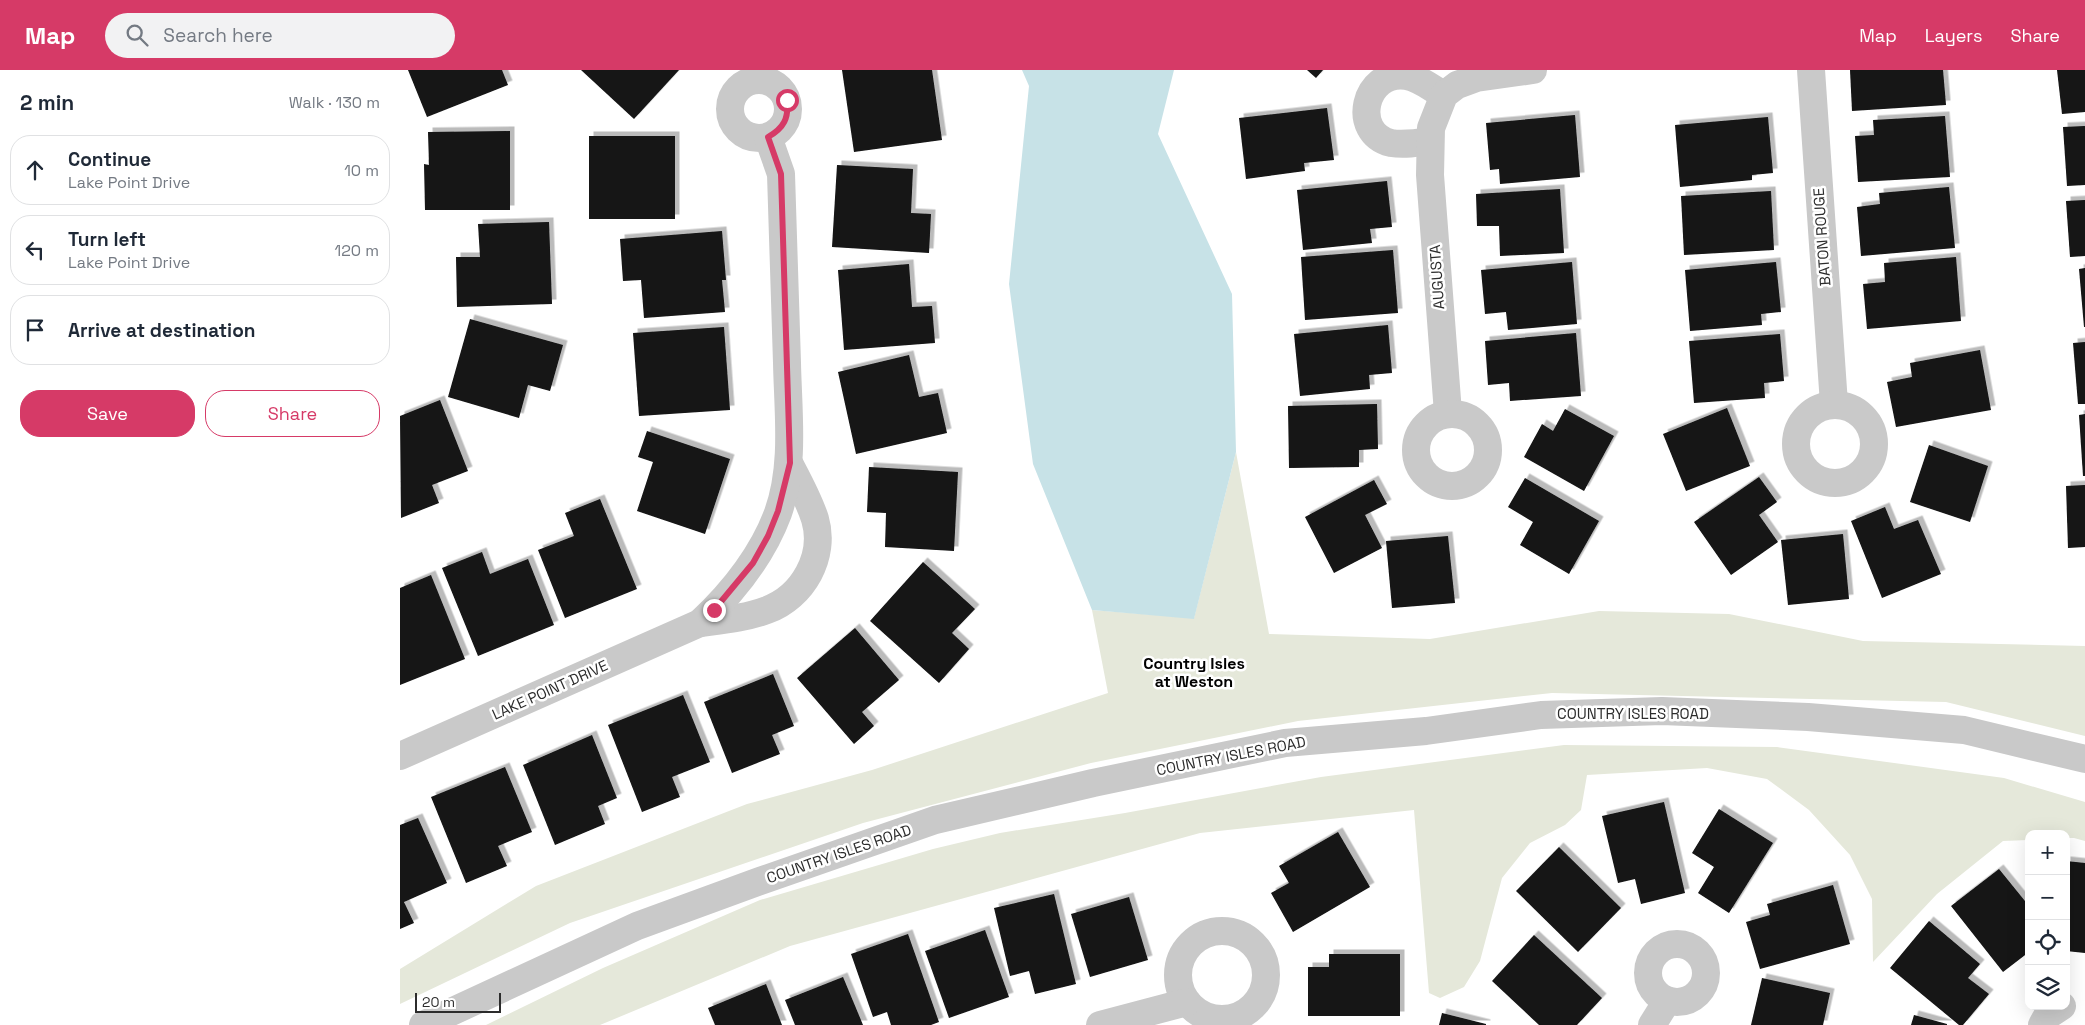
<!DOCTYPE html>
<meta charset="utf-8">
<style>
:root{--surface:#fff;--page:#f2f2f3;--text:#1f2937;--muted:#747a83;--line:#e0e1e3;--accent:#d63a67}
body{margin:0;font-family:"Space Grotesk",sans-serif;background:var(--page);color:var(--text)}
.controls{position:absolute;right:15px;bottom:15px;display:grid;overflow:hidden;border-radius:10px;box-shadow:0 5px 20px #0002}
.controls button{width:45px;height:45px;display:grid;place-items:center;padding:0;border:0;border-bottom:1px solid var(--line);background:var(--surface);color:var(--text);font:25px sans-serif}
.scale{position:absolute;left:15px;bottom:12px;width:86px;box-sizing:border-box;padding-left:5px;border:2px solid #2c2c2c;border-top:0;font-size:14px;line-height:18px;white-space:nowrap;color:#2c2c2c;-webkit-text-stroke:4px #fff;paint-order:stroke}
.stop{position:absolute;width:15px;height:15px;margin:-11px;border:4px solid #d63a67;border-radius:50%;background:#fff}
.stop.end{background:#d63a67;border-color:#fff;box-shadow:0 1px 5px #0008}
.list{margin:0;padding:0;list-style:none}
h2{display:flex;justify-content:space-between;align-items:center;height:65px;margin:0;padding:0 20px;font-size:21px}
h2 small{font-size:16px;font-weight:400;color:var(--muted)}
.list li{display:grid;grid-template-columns:32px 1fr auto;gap:15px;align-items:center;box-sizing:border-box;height:70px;margin:0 10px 10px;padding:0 10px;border:1px solid var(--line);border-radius:20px}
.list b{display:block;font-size:19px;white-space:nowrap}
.list p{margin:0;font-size:16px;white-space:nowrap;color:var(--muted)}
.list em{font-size:16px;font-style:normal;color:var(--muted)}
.actions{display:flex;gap:10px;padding:15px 20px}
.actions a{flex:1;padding:11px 0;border:1px solid var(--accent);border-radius:20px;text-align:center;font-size:18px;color:var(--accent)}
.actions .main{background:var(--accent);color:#fff}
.icon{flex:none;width:28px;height:28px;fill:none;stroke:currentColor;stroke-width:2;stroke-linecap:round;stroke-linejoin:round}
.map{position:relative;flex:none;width:1685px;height:955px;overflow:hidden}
header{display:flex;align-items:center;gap:30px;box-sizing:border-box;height:70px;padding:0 25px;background:var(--accent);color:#fff}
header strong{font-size:24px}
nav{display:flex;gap:28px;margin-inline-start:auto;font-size:18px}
.search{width:350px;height:45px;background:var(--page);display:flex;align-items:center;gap:12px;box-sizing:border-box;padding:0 18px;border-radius:28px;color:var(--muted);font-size:19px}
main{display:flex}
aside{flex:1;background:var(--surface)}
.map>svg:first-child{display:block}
.green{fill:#e5e8da}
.water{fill:#c7e2e7}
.building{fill:#131313;filter:url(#shadow)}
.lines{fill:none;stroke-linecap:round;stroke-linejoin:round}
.minor{stroke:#c9c9c9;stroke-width:28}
.route{stroke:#d63a67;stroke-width:6}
.labels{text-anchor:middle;stroke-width:5;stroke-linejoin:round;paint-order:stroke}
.street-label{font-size:15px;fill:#2c2c2c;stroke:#fff}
.neighbourhood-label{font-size:16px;font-weight:bold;fill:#000;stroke:#fff}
</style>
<header>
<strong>Map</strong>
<div class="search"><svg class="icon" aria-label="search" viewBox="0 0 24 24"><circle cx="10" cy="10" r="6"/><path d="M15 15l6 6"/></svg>Search here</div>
<nav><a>Map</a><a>Layers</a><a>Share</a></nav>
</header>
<main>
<aside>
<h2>2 min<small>Walk · 130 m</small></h2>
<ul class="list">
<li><svg class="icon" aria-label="ahead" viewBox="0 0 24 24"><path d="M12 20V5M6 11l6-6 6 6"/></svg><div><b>Continue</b><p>Lake Point Drive</p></div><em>10 m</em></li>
<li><svg class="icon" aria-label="left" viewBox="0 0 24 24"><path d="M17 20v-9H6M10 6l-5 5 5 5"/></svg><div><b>Turn left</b><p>Lake Point Drive</p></div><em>120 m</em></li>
<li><svg class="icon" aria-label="arrive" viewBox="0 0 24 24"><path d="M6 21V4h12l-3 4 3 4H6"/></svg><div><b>Arrive at destination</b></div></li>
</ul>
<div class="actions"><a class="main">Save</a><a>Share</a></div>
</aside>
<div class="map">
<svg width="1685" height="955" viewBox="0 0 1685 955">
<defs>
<filter id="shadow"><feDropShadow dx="4.5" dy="-4.5" stdDeviation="0" flood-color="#0004"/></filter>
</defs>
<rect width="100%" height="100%" fill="#fff"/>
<!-- green -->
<g class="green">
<path d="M836 382 869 564 1030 569 1199 541 1329 544 1463 571 1685 576V666L1546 632 1152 623 898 651 691 693 463 753 170 853 0 934V899L136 816 347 734 472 700 708 623 692 540 794 548Z"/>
<path d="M1164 675 1377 677 1604 708 1685 732V771L1674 768H1666V764H1629V770L1603 771 1537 824 1473 892 1472 829 1450 785 1409 740 1367 709 1307 698 1187 705 1181 740 1165 755 1130 773 1102 808 1080 891 1064 917 1040 928 1029 923 1014 740 800 763 390 876 200 955H86L203 898 360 830 533 779 600 763 725 743 921 707Z"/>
</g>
<!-- water -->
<path class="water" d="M622 0H774L758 64 832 224 836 382 794 549 692 540 633 394 609 214 629 16Z"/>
<!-- building -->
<g class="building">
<path d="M8 0H102L108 15 27 47Z"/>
<path d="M181 0H279L234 49Z"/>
<path d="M442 0H532L542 70 454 82Z"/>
<path d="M907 0H923L916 8Z"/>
<path d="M1450 0H1543L1546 35 1452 41Z"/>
<path d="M1657 0H1685V42L1662 44Z"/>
<path d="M927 38 934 90 904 93 905 101 846 109 839 48Z"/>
<path d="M1175 45 1180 107 1100 114 1099 99 1090 100 1086 53Z"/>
<path d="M1545 46 1550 107 1458 112 1455 66 1474 65 1473 50Z"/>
<path d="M1368 47 1373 103 1352 105V110L1280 117 1275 55Z"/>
<path d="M1685 56V115L1667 116 1663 57Z"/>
<path d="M110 61V140H25L24 94 29 95 28 62Z"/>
<rect x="189" y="66" width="86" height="83"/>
<path d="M437 95 513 99 511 143 531 144 529 183 432 177Z"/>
<path d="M987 111 992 157 970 159 972 173 903 180 897 120Z"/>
<path d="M1549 117 1555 178 1461 186 1457 137 1480 134 1479 123Z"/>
<path d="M1160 119 1164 183 1100 186 1099 156H1077L1076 124Z"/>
<path d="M1371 121 1374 180 1284 185 1281 126Z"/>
<path d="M1685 130V186L1670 187 1666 131Z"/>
<path d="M149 152 152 234 57 237 56 187H80L78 154Z"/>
<path d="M322 161 326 210H322L325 242 244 248 241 210 223 211 220 169Z"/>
<path d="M993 180 998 243 905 250 901 187Z"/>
<path d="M1556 187 1561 251 1467 259 1463 214 1485 212 1484 193Z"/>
<path d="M1172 192 1177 254 1108 260 1106 242 1085 244 1081 200Z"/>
<path d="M1376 192 1381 242 1361 244 1362 255 1290 261 1285 200Z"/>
<path d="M509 194 512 237 532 236 535 273 444 280 438 200Z"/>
<path d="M1685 198V257H1684L1679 199Z"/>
<path d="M70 249 163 275 150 321 128 315 119 348 48 327Z"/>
<path d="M988 255 992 303 969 305 970 319 900 326 894 264Z"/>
<path d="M324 257 330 340 239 346 233 263Z"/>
<path d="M1176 263 1181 326 1110 331 1109 313 1088 315 1085 271Z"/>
<path d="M1380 264 1384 311 1364 313 1365 328 1294 333 1289 271Z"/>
<path d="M1685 272V334H1678L1673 273Z"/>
<path d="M1580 280 1591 340 1496 357 1487 312 1512 307 1510 293Z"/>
<path d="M509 285 519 327 538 323 547 363 456 384 438 302Z"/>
<path d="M40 330 68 401 32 415 39 433 1 448 0 346Z"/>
<path d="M977 334 978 379 959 380V397L889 398 888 336Z"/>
<path d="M1327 338 1350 396 1286 421 1263 364Z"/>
<path d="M1165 339 1214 366 1184 421 1124 387 1142 354 1153 361Z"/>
<path d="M1685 344V406H1683L1679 345Z"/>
<path d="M247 361 330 389 305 464 237 441 253 392 238 387Z"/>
<path d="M1529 375 1588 396 1570 452 1510 432Z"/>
<path d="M469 397 558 402 554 481 485 477 486 443 467 442Z"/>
<path d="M1359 407 1377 432 1359 445 1378 472 1331 505 1294 452Z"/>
<path d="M1125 408 1199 451 1169 504 1120 475 1133 452 1108 437Z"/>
<path d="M974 410 987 434 965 445 982 478 934 503 905 447Z"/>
<path d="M1685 415V477L1668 478 1666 416Z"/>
<path d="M200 429 237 519 165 548 138 480 174 466 165 443Z"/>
<path d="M1485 437 1494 459 1518 450 1541 504 1482 528 1451 451Z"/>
<path d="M1443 464 1449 529 1388 535 1381 470Z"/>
<path d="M1048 466 1055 533 992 538 986 471Z"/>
<path d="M82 482 90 504 128 489 154 555 78 586 42 498Z"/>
<path d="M523 492 575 539 552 563 569 579 539 613 470 551Z"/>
<path d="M31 505 65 589 0 615V518Z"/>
<path d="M455 558 499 610 462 642 474 656 454 674 397 608Z"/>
<path d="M373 604 394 656 372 665 380 684 332 703 304 632Z"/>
<path d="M283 625 310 692 272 707 280 727 242 742 208 655Z"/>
<path d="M192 665 217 728 198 736 205 754 155 775 123 695Z"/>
<path d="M105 697 132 762 98 776 107 796 66 813 31 727Z"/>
<path d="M1264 732 1285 823 1241 834 1235 809 1218 813 1202 746Z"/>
<path d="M1319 739 1373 773 1329 843 1298 823 1314 797 1292 783Z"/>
<path d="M18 748 47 813 4 832 14 853 0 859V755Z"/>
<path d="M938 762 970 817 893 862 871 823 889 813 879 796Z"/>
<path d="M1159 777 1221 838 1178 882 1116 821Z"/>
<path d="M1666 791 1685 793V883L1666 881Z"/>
<path d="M1599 799 1629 836 1627 859 1629 882 1603 902 1551 836Z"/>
<path d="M1433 815 1450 874 1360 899 1346 852 1370 845 1367 834Z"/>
<path d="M654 824 676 914 635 924 629 901 610 906 594 838Z"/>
<path d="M729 827 748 890 690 907 671 844Z"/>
<path d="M1529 851 1580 894 1568 908 1589 924 1563 955H1559L1490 898Z"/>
<path d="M585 860 609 927 549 948 525 881Z"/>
<path d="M508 864 539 952 531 955H491L487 942 473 947 451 884Z"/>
<path d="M1134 865 1202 928 1177 955H1139L1092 911Z"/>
<path d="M929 884H1000V946H908V897H929Z"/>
<path d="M443 907 463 955H395L385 930Z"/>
<path d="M1362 908 1430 923 1423 955H1351Z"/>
<path d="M366 914 382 955H315L308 938Z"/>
<path d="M1042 943 1086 954V955H1039Z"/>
<path d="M1514 945 1547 954V955H1511Z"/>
</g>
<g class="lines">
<!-- minor -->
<g class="minor">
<path d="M1411 0 1434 334"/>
<circle cx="359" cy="39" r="29"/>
<path d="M1030 71C1017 73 1004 75 991 73 950 63 964 0 1006 6 1019 8 1033 19 1044 25"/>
<circle cx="1435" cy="374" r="39"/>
<path d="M1048 343 1030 105 1031 58 1044 25 1057 15 1076 8 1133 0"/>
<circle cx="1052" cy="380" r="36"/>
<path d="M300 553C323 550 346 548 367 540 403 527 426 486 415 449 409 430 399 412 389 393"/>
<path d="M0 686 300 553C333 522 362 486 378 443 395 395 388 343 387 293 385 230 383 167 381 104L368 67"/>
<circle cx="822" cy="905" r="44"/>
<circle cx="1277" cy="903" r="29"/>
<path d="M23 955 237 856 360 811 535 750 693 713 885 673 1026 661 1141 645 1262 641 1408 647 1564 660 1685 689"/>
<path d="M700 955 787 932"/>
<path d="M1252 955 1267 931"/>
<path d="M1642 955 1647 946 1662 936"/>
</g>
</g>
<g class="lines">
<!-- route -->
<path class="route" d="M314 540 353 493 368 466 378 441 390 393 381 104 368 67C384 58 389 48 387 30"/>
</g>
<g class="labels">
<!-- street labels -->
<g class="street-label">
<text transform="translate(1422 167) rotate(-94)" y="5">BATON ROUGE</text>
<text transform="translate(1037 207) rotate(-94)" y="5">AUGUSTA</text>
<text transform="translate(150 620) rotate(-24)" y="5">LAKE POINT DRIVE</text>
<text x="1233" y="649">COUNTRY ISLES ROAD</text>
<text transform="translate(831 686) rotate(-11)" y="5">COUNTRY ISLES ROAD</text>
<text transform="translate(439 784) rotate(-19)" y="5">COUNTRY ISLES ROAD</text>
</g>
<!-- neighbourhood labels -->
<g class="neighbourhood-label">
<text x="794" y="599">Country Isles<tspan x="794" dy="18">at Weston</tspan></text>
</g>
</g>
</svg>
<div class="controls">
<button>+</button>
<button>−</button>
<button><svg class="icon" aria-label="locate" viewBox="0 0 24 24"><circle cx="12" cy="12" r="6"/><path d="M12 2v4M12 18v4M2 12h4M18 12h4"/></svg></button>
<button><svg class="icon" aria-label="layers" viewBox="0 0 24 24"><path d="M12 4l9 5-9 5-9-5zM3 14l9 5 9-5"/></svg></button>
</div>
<div class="scale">20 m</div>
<div class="stop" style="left:387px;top:30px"></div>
<div class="stop end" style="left:314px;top:540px"></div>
</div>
</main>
